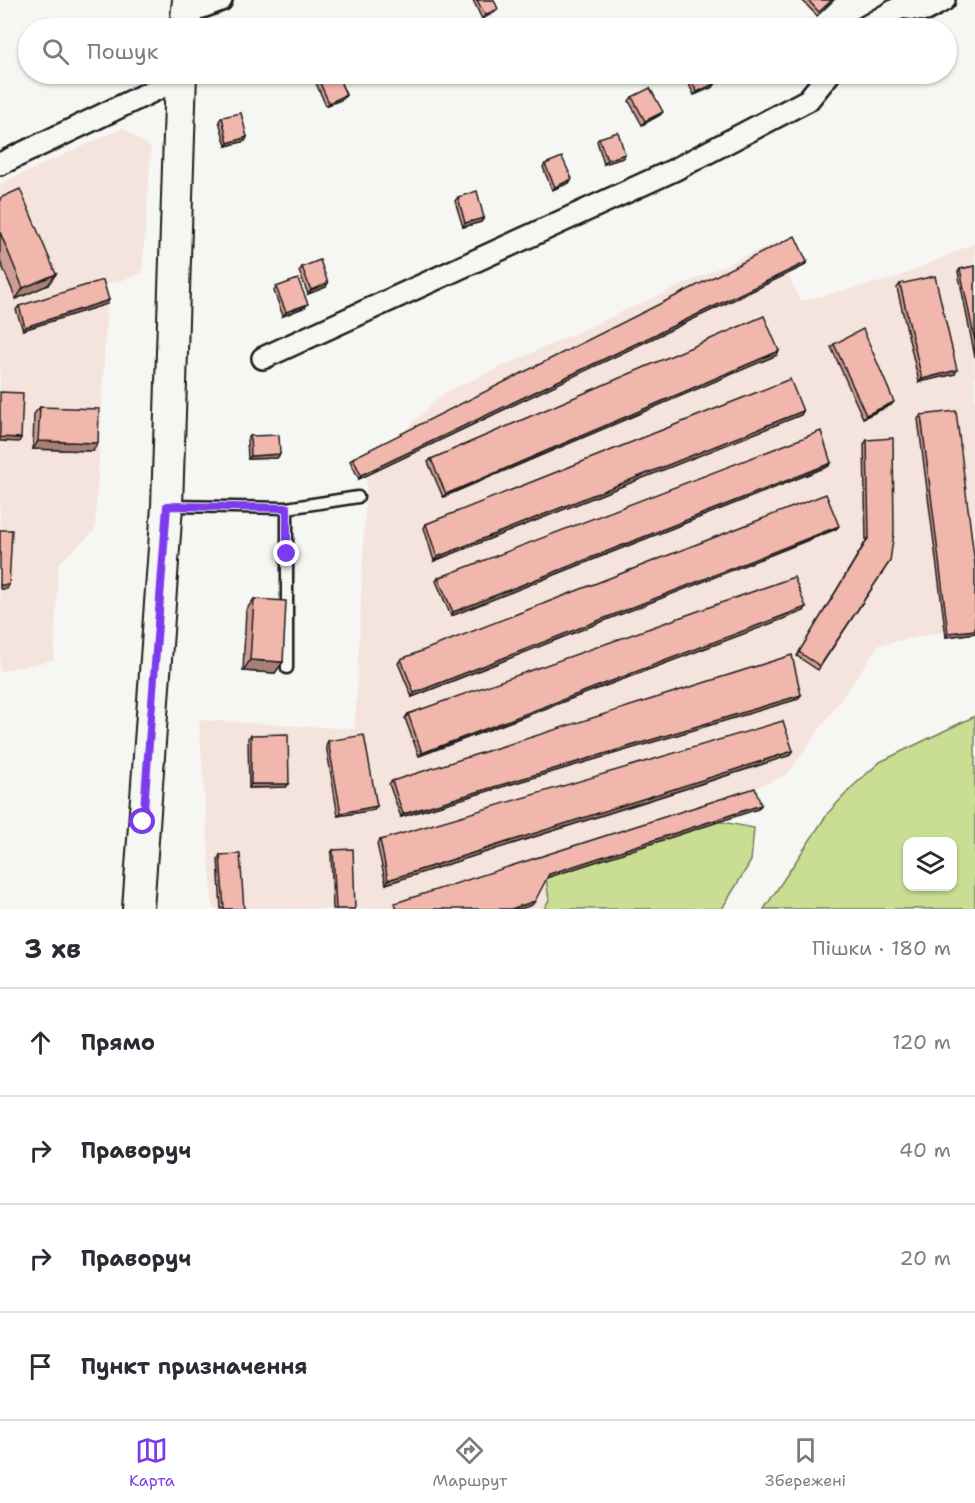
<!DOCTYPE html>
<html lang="uk">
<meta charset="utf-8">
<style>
:root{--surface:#fff;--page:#f7f7f7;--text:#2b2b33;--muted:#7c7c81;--line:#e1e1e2;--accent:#7c3aed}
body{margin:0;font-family:"Shantell Sans",sans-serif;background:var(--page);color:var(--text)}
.controls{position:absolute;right:18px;bottom:18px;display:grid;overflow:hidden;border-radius:12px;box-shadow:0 2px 4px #0004}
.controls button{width:54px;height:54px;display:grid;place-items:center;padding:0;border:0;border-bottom:2px solid var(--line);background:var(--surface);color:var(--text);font:30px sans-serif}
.stop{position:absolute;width:18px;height:18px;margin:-14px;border:4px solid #7c3aed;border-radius:50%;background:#fff}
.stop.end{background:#7c3aed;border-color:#fff;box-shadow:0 2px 6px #0008}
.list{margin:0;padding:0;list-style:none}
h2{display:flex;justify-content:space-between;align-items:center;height:78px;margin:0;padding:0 24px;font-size:26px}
h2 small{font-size:20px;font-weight:400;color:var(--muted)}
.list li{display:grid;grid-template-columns:39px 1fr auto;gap:18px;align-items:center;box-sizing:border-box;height:108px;padding:0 24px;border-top:2px solid var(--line)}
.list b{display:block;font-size:22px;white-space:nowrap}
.list em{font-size:20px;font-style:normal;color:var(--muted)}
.icon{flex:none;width:33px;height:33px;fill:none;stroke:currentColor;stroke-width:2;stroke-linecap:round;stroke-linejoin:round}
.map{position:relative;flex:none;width:975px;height:909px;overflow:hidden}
.search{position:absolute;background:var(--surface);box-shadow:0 2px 4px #0004;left:18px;right:18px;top:18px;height:66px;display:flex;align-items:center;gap:15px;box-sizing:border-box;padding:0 21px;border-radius:33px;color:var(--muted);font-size:22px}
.sheet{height:510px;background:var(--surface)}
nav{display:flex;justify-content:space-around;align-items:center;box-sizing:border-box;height:84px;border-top:2px solid var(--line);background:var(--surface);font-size:16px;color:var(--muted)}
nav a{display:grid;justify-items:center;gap:3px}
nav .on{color:var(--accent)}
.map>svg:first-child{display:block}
.built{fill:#f5e3dd}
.green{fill:#c9de93;stroke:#727d58;stroke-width:1.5;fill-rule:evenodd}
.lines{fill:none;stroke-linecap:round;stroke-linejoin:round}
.lane-casing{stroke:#1c1c1c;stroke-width:15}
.street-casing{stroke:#1c1c1c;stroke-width:26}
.secondary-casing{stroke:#1c1c1c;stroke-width:34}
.lane{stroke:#f6f6f2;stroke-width:10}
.street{stroke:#f6f6f2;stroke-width:21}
.secondary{stroke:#f6f6f2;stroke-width:30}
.wall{fill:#d09d94;stroke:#1c1c1c;stroke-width:1.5}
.shaded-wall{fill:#a98078;stroke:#1c1c1c;stroke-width:1.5}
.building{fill:#f2b7ac;stroke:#1c1c1c;stroke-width:1.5}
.route{stroke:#7c3aed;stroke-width:8}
</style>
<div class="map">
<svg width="975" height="909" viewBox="0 0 975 909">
<rect width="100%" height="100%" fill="#f6f6f2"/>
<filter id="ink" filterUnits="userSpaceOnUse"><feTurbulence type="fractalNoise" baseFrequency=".0167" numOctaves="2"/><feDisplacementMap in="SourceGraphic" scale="12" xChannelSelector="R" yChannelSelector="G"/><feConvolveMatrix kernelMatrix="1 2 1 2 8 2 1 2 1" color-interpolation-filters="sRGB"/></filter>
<g filter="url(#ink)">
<!-- built -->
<g class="built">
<path d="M123 128 151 148 142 274 108 284 95 530 58 564 54 660 0 671V184Z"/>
<path d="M774 243 800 301 894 279 975 243V625L879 645 788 774 547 878 549 900 544 909H213L199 720 355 729 367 467 444 393Z"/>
</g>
<!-- green -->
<g class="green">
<path d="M975 716V909H764L828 813 853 786 880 762ZM908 842H952V886H908Z"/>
<path d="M717 821 754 828 751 861 722 909H544L549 900 546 878Z"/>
</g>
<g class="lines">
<!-- lane casing -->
<g class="lane-casing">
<g id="lane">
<path d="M170 506 287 508 358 497"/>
<path d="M287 668V508"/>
</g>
</g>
<!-- street casing -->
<g class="street-casing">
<g id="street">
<path d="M186 13 221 0"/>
<path d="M864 28 901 7 926 10 944 0"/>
<path d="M0 164 180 78"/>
<path d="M263 358 674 170 808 100 829 74"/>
</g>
</g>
<!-- secondary casing -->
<g class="secondary-casing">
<g id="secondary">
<path d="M185 28 188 0"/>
<path d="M138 909 167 506 181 74"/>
</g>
</g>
<!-- lane -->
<use href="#lane" class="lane"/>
<!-- street -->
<use href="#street" class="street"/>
<!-- secondary -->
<use href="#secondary" class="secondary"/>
</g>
<!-- wall -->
<g class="wall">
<path d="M473 0H494L495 12 482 19Z"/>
<path d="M802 0H834L817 16Z"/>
<path d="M312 74H337L346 95 343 99 326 106Z"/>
<path d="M684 74H712L716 83 713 87 694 95Z"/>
<path d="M632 97 660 115 642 125 629 101Z"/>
<path d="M222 117 247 137 245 141 226 146 219 121Z"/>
<path d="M599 138 623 158 604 164 597 141Z"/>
<path d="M545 164 569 183 552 190 543 167Z"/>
<path d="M458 197 484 218 481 222 463 227 455 201Z"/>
<path d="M0 198 48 285 16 299 0 261Z"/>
<path d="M807 262 804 266 359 479 350 461 353 458Z"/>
<path d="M975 266V357L958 272 960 269Z"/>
<path d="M302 267 326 287 308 294 299 271Z"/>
<path d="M900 284 955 374 919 382 897 288Z"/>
<path d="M276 287 305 307 283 316 274 291Z"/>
<path d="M107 304 23 330 16 310 19 306Z"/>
<path d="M834 344 891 405 863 418 831 347Z"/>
<path d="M777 355 443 497 428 462 431 459Z"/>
<path d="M40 407 93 451 33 449 34 414Z"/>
<path d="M803 411 801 415 434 561 424 528 426 524Z"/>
<path d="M921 415 975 633 946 637 918 419Z"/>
<path d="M250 436 280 454 277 458 248 459 247 440Z"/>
<path d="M867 440 890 561 818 670 797 656 866 541 864 444Z"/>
<path d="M829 466 451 616 436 581 438 578Z"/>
<path d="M836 529 412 697 398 663 401 659Z"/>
<path d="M254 599 283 662 275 673 243 671 246 610Z"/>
<path d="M806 607 804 611 419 756 405 718 408 714Z"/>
<path d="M798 699 401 817 389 784 392 781Z"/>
<path d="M251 735 286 787 249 788 248 738Z"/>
<path d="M328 741 374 810 338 816 326 745Z"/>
<path d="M793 751 791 755 386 884 377 844 380 840Z"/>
<path d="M333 850 355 909H333L331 853Z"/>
<path d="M220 855 244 909H221L218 859Z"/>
</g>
<!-- shaded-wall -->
<g class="shaded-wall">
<path d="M498 9 495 12 482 19 485 15Z"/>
<path d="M716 83 713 87 694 95 697 92Z"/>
<path d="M346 95 343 99 326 106 329 103Z"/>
<path d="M663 112 660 115 642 125 645 121Z"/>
<path d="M247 137 245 141 226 146 228 143Z"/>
<path d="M625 154 623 158 604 164 607 160Z"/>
<path d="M572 179 569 183 552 190 555 187Z"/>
<path d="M484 218 481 222 463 227 465 223Z"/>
<path d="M807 262 804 266 359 479 361 475Z"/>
<path d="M56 274 48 285 16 299 23 288Z"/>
<path d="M328 283 326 287 308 294 311 290Z"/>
<path d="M109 300 107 304 23 330 25 327Z"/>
<path d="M308 304 305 307 283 316 286 312Z"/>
<path d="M779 351 777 355 443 497 446 494Z"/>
<path d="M957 370 955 374 919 382 922 379Z"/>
<path d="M894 402 891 405 863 418 866 415Z"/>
<path d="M803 411 801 415 434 561 437 557Z"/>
<path d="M0 437 21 438 19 442 0 441Z"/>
<path d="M38 441 98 443 93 451 33 449Z"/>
<path d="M280 454 277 458 248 459 251 456Z"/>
<path d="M831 463 829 466 451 616 453 612Z"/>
<path d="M839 526 836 529 412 697 414 693Z"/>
<path d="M0 585H9L7 589H0Z"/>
<path d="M806 607 804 611 419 756 422 753Z"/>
<path d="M975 630V633L946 637 948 633Z"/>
<path d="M250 660 283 662 275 673 243 671Z"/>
<path d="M801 695 798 699 401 817 403 814Z"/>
<path d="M793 751 791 755 386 884 388 880Z"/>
<path d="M251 784H289L286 787 249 788Z"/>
<path d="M761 805 758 809 546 878 549 874Z"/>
<path d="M377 806 374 810 338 816 341 813Z"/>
<path d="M535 901 532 905 520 909H511Z"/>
</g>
<!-- building -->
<g class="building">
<path d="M477 0H494L498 9 485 15Z"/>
<path d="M808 0H832L819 12Z"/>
<path d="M407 25 409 28H398Z"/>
<path d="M316 74H337L346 95 329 103Z"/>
<path d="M688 74H712L716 83 697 92Z"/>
<path d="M650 88 663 112 645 121 632 97Z"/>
<path d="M241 113 247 137 228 143 222 117Z"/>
<path d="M618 132 625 154 607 160 599 138Z"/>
<path d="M562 157 572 179 555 187 545 164Z"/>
<path d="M20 189 56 274 23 288 0 232V198Z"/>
<path d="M477 191 484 218 465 223 458 197Z"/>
<path d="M795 236 807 262 361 475 353 458Z"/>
<path d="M320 260 328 283 311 290 302 267Z"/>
<path d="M975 266V341L960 269Z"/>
<path d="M935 276 957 370 922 379 900 284Z"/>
<path d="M298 279 308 304 286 312 276 287Z"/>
<path d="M103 280 109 300 25 327 19 306Z"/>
<path d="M764 316 779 351 446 494 431 459Z"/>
<path d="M863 329 894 402 866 415 834 344Z"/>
<path d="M790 379 803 411 437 557 426 524Z"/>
<path d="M0 392 23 393 21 438 0 437Z"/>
<path d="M40 407 99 409 98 443 38 441Z"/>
<path d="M956 411 975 565V630L948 633 921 415Z"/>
<path d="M821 431 831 463 453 612 438 578Z"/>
<path d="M279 435 280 454 251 456 250 436Z"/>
<path d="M893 438 894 533 890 561 820 666 799 652 869 537 867 440Z"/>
<path d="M826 494 839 526 414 693 401 659Z"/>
<path d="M0 530H12L9 585H0Z"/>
<path d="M794 577 806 607 422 753 408 714Z"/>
<path d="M254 599 286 601 283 662 250 660Z"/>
<path d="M792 655 801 695 403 814 392 781Z"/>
<path d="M783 721 793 751 388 880 380 840Z"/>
<path d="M288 734 289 784H251V735Z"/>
<path d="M364 735 377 806 341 813 328 741Z"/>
<path d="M755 788 761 805 549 874 535 901 511 909H397L395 903Z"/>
<path d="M353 849 355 909H336L333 850Z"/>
<path d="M240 854 244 909H224L220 855Z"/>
</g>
</g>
<g class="lines" filter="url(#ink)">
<!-- route -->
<path class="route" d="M143 822 167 506 287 508V554"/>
</g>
</svg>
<div class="controls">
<button><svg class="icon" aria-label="layers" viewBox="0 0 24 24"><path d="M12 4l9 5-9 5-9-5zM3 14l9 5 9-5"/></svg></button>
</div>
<div class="stop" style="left:143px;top:822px"></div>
<div class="stop end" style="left:287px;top:554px"></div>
<div class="search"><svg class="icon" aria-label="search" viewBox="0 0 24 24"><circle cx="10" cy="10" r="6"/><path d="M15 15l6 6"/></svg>Пошук</div>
</div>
<section class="sheet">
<h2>3 хв<small>Пішки · 180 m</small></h2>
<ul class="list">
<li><svg class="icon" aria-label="ahead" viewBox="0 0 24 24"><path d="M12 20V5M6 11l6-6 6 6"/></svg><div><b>Прямо</b></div><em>120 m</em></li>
<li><svg class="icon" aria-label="right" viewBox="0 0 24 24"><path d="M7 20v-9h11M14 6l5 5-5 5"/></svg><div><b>Праворуч</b></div><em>40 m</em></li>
<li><svg class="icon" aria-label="right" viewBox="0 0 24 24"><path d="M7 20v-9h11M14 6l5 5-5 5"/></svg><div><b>Праворуч</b></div><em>20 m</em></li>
<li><svg class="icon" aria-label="arrive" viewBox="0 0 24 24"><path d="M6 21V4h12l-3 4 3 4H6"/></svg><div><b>Пункт призначення</b></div></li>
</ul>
</section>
<nav>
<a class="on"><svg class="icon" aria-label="map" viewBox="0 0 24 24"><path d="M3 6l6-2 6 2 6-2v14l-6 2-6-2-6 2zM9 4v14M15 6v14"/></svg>Карта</a>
<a><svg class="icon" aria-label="directions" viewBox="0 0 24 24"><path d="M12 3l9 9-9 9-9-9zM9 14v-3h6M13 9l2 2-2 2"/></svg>Маршрут</a>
<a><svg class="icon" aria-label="saved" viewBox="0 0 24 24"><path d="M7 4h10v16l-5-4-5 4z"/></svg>Збережені</a>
</nav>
